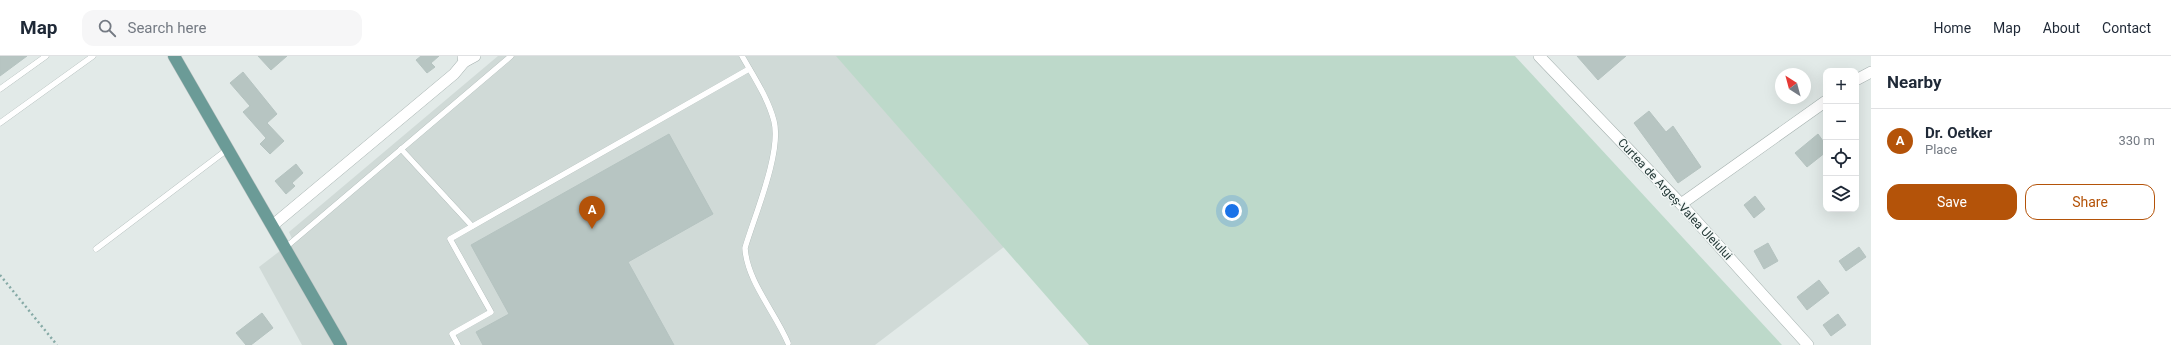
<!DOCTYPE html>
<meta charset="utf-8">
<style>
:root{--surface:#fff;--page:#f6f6f7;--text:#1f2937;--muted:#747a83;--line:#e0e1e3;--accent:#b45309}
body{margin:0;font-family:Roboto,sans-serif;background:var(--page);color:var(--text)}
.controls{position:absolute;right:12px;top:12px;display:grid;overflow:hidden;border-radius:8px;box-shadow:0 4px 16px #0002}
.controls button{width:36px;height:36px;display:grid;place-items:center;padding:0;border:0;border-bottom:1px solid var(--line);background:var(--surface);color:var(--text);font:20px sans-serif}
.compass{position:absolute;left:1775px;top:12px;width:36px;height:36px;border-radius:50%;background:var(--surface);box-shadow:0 4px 16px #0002;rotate:324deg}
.you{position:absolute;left:1232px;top:155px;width:14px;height:14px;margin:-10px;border:3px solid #fff;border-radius:50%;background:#1a73e8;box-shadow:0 0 0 6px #1a73e833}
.badge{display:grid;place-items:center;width:26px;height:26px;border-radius:50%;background:var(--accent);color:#fff;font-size:13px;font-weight:700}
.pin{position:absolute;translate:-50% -33px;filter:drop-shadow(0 1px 2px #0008)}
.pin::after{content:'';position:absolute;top:21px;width:14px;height:12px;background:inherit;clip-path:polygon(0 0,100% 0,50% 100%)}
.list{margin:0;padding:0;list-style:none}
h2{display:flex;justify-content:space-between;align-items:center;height:52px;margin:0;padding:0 16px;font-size:17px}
h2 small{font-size:13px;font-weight:400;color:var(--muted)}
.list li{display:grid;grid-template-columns:26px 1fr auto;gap:12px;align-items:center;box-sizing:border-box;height:64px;padding:0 16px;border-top:1px solid var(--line)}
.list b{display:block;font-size:15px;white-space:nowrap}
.list p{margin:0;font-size:13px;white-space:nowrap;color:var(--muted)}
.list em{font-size:13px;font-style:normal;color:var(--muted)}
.actions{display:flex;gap:8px;padding:12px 16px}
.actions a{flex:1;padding:9px 0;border:1px solid var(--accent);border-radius:12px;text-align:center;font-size:14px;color:var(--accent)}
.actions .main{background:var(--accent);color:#fff}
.icon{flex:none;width:22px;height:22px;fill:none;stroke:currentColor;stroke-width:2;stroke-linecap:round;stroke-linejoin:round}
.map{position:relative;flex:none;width:1871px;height:289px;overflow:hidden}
header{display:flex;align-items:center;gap:24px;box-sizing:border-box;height:56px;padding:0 20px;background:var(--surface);border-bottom:1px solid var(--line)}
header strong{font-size:19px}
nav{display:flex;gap:22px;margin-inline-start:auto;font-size:14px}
.search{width:280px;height:36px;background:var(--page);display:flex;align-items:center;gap:10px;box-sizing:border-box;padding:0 14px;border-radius:12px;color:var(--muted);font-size:15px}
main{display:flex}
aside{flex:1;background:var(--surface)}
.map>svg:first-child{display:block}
.built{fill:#d0dad7}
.green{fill:#bdd9ca}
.building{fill:#b7c5c2;stroke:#b5c3c0}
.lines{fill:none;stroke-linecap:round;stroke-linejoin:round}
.lane-casing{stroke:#a5b1af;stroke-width:6}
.street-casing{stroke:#a5b1af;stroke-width:12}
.primary-casing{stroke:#bdc4c3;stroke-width:13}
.path{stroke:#86aaa6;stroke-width:2.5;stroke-dasharray:2 3;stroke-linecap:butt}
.lane{stroke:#fff;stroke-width:5.5}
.street{stroke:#fff;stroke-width:11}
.primary{stroke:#6b9b97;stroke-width:12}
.labels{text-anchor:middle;stroke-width:3;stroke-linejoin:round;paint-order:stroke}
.street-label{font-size:12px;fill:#243937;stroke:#f2f7f6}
</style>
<header>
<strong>Map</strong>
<div class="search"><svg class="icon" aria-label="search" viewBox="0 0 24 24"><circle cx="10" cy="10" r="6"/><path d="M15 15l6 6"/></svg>Search here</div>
<nav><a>Home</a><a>Map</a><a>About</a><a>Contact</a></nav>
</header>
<main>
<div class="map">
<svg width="1871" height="289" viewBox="0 0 1871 289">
<rect width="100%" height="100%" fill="#e2eae8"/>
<!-- built -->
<path class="built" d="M498 0H922L1063 146 875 289H302L259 211 293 185 289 176Z"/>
<!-- green -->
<path class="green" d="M836 0H1515L1782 289H1089Z"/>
<!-- building -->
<g class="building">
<path d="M0 0H27L0 20Z"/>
<path d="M258 0H287L271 14Z"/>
<path d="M421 0H439L431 7 435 11 427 17 416 4Z"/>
<path d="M1577 0H1626L1598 24Z"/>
<path d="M243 16 277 58 267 67 284 85 270 98 260 88 266 82 243 56 250 50 230 27Z"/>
<path d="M1649 55 1666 76 1673 70 1701 111 1678 127 1634 67Z"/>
<path d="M669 78 713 158 628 206 674 289H483L476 276 509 258 471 189Z"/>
<path d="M1818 78 1826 89V96L1807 111 1795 97Z"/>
<path d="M296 108 303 117 292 127 295 130 286 138 275 125Z"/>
<path d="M1755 140 1765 153 1754 162 1744 149Z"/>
<path d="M1768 187 1778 205 1764 213 1754 195Z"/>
<path d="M1859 191 1866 201 1846 215 1839 205Z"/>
<path d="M1819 224 1829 237 1807 254 1797 241Z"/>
<path d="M262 257 273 272 251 289H246L236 277Z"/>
<path d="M1838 258 1846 269 1831 280 1823 269Z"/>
</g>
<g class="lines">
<!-- lane casing -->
<g class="lane-casing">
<g id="lane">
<path d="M742 0C754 21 768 42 774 65 782 96 754 161 745 192 747 225 775 256 788 287"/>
<path d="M0 33 46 0"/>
<path d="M0 67 93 0"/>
<path d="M401 93 472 170"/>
<path d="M286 191 511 0"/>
<path d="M96 193 228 93"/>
<path d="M458 289 452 278 491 256 450 183 749 13"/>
</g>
</g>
<!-- street casing -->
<g class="street-casing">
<g id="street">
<path d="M1539 0 1681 148 1808 289"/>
<path d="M464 6 475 0"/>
<path d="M1856 24 1871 16"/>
<path d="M1681 148 1826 45"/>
<path d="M273 169 454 18 464 6 463 0"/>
</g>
</g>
<!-- primary casing -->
<g class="primary-casing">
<path id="primary" d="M174 0 341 289"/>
</g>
<!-- path -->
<path class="path" d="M0 219 57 289"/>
<!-- lane -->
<use href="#lane" class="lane"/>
<!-- street -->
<use href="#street" class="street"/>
<!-- primary -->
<use href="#primary" class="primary"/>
</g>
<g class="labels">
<!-- street labels -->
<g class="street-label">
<text transform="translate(1675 143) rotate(47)" y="4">Curtea de Argeș-Valea Uleiului</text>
</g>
</g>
</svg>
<div class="controls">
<button>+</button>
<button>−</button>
<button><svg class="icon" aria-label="locate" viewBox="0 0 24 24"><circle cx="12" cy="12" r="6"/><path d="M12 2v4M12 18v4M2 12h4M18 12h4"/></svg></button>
<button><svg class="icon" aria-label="layers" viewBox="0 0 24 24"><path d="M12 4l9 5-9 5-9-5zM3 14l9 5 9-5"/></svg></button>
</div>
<svg class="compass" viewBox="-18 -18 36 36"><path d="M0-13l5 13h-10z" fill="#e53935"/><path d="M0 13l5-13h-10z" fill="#747a83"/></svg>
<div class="you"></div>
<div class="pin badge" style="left:592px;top:173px">A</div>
</div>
<aside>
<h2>Nearby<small></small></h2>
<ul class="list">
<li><span class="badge">A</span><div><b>Dr. Oetker</b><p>Place</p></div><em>330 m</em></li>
</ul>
<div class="actions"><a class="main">Save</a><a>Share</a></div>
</aside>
</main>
